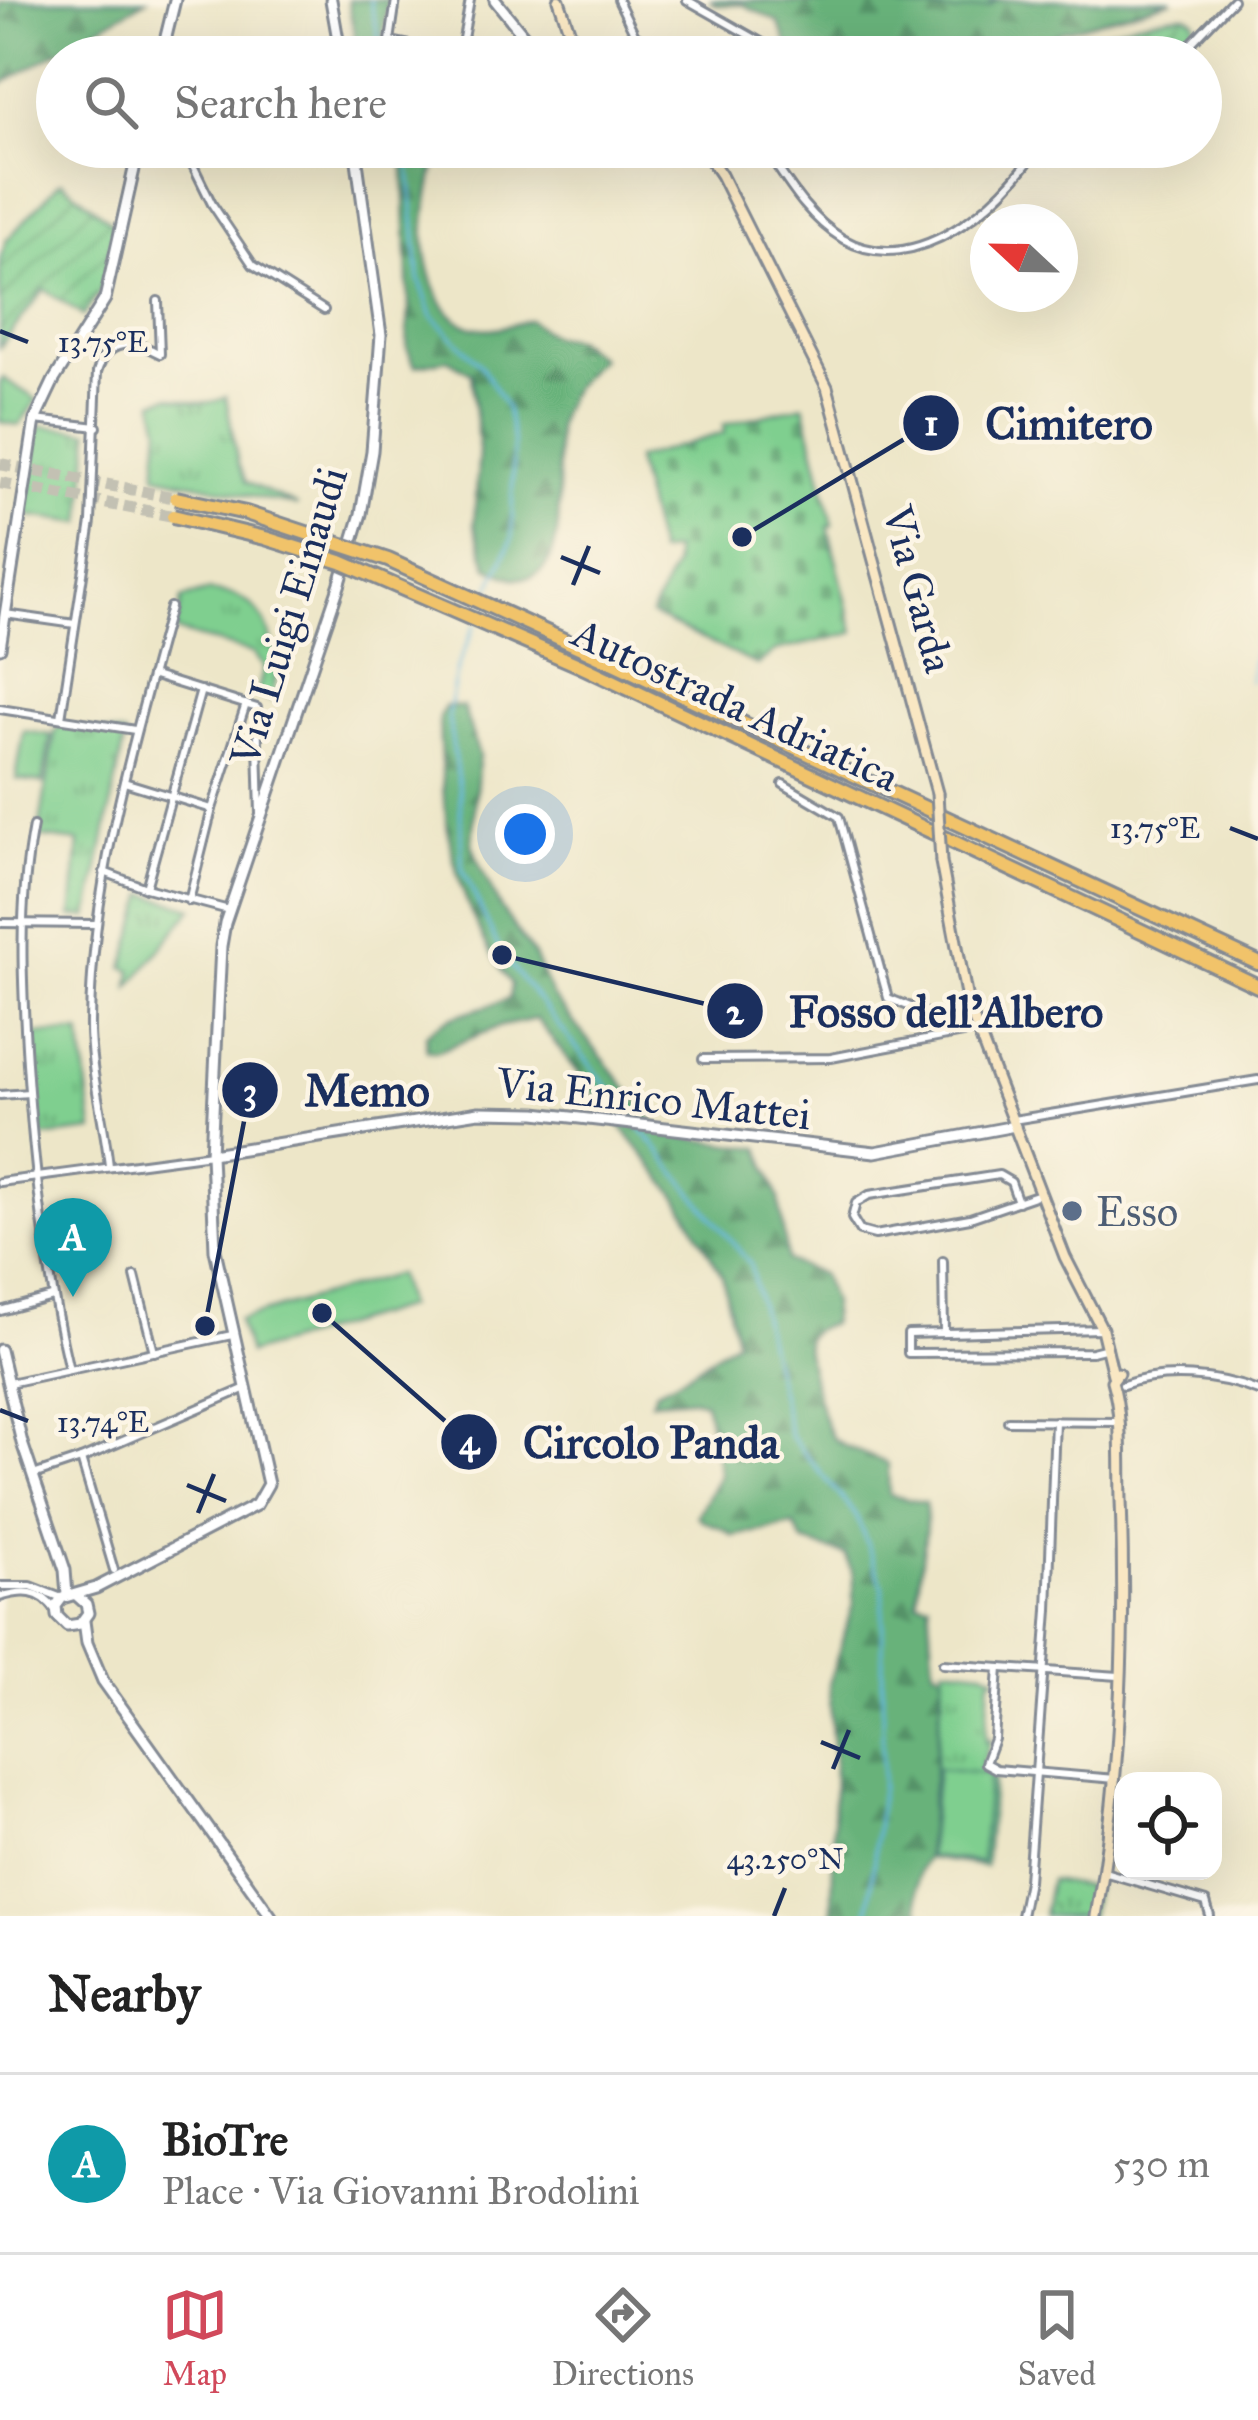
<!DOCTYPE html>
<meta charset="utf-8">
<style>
:root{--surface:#fff;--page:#f6f6f6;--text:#222;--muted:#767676;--line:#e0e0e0;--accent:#d1495b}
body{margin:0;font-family:"IM FELL Great Primer",serif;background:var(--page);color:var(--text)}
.controls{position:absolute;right:36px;bottom:36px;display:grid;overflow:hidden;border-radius:24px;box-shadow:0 12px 48px #0002}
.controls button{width:108px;height:108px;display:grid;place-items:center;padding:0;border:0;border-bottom:3px solid var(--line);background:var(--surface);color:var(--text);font:60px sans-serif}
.compass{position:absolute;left:970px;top:204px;width:108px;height:108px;border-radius:50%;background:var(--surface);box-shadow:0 12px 48px #0002;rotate:292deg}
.you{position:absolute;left:525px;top:834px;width:42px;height:42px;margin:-30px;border:9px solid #fff;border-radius:50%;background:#1a73e8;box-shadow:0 0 0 18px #1a73e833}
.badge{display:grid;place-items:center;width:78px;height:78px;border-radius:50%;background:var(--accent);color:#fff;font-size:39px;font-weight:700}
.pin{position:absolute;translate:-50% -99px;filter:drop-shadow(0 3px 6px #0008)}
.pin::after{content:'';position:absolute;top:63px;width:42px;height:36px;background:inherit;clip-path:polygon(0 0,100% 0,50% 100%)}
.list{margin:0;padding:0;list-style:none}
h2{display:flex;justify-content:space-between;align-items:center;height:156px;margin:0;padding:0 48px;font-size:51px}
h2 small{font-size:39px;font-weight:400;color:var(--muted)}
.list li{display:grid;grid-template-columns:78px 1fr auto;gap:36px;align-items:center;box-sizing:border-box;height:180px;padding:0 48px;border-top:3px solid var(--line)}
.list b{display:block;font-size:45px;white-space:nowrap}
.list p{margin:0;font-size:39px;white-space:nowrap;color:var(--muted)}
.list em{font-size:39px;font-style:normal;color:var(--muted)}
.icon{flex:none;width:66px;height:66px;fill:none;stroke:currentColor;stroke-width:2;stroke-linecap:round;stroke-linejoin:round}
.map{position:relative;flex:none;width:1258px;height:1916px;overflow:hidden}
.search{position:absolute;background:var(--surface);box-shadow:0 12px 48px #0002;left:36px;right:36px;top:36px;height:132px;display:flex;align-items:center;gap:30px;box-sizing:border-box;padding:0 42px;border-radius:66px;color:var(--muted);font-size:45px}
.sheet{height:336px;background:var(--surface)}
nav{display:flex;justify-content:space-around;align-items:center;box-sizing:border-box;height:168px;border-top:3px solid var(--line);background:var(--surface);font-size:33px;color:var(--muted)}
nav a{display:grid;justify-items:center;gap:6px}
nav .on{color:var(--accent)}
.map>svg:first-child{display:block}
.grass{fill:url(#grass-tufts);stroke:#4d7f76;stroke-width:3}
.forest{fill:url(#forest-firs);stroke:#41706c;stroke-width:3}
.cemetery{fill:url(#cemetery-stones);stroke:#4d7f76;stroke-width:3}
.garden{fill:url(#garden-furrows);stroke:#4d7f76;stroke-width:3}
.pitch{fill:#7fcf8f;stroke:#4d7f76;stroke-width:3}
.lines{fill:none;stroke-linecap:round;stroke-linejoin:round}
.stream{stroke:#65b8e0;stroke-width:3}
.motorway-tunnel{stroke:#c3c1b3;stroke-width:12;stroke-dasharray:12 6;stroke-linecap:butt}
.minor-casing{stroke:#848a93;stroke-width:12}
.tertiary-casing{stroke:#848a93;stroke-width:15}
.secondary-casing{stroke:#848a93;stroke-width:15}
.motorway-casing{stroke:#848a93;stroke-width:18}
.minor{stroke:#fff;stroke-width:6}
.tertiary{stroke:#fff;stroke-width:9}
.secondary{stroke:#f9e7c3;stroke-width:9}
.motorway{stroke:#f1c36a;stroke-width:12}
.secondary-bridge-casing{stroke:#848a93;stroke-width:15;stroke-linecap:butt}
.motorway-bridge-casing{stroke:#848a93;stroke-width:18;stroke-linecap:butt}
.secondary-bridge{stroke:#f9e7c3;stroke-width:9}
.motorway-bridge{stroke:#f1c36a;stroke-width:12}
.ticks{fill:none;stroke:#1b2f5e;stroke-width:4.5}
.service-dot{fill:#5c6f8a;stroke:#fcf5e5;stroke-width:4.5}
.labels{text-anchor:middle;stroke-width:9;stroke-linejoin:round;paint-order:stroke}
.street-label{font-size:42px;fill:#1b2f5e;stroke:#fcf5e5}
.service-label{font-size:42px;fill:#4e5e75;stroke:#fcf5e5;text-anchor:start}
.ticks-label{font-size:30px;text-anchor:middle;fill:#1b2f5e;stroke:#fcf5e5;stroke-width:9;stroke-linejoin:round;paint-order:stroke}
.leader{fill:none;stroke:#1b2f5e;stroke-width:4.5}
.callout-dot{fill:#1b2f5e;stroke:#fcf5e5;stroke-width:4.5}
.mark-label{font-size:36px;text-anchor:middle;font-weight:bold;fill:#fff}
.callout-label{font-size:45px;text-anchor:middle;font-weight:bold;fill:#1b2f5e;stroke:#fcf5e5;stroke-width:9;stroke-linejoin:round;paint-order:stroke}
</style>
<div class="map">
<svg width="1258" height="1916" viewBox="0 0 1258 1916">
<defs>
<pattern id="grass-tufts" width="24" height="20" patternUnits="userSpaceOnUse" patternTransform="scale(3)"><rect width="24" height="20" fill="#7fcf8f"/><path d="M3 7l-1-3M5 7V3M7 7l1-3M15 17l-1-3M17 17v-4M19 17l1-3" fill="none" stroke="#67a878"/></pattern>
<pattern id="forest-firs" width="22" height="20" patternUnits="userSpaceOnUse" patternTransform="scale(3)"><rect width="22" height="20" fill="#67b27a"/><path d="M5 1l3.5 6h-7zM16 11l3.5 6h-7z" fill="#549167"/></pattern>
<pattern id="cemetery-stones" width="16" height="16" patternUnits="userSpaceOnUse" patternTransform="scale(3)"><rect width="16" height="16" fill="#7fcf8f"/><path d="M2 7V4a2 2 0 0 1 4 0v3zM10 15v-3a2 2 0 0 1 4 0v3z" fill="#67a878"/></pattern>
<pattern id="garden-furrows" width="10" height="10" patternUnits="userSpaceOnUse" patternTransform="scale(3)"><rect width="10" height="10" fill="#7fcf8f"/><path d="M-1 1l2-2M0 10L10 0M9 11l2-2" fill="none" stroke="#67a878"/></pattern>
</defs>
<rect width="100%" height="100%" fill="#fcf5e5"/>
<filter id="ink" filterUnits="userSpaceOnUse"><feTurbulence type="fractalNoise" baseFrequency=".00833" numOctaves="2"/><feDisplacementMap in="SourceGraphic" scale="24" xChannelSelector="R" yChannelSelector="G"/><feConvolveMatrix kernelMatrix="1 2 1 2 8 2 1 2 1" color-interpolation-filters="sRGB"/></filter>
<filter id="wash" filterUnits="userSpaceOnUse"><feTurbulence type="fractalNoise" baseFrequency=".004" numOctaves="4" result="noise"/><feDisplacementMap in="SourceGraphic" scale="48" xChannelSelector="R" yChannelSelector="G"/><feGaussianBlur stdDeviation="2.7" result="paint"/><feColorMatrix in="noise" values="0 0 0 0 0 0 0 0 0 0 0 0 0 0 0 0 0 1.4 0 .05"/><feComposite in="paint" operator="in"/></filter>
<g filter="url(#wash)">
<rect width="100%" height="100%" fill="#ede6c8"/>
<!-- grass -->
<g class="grass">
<path d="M881 0H997C970 23 913 10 881 0Z"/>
<path d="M3 378 37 400 19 425 0 422V384Z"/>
<path d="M169 396C190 401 206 407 226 397L238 464 246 482 298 506 156 475 160 427 154 401Z"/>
<path d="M42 426 90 431 83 523 25 515 38 428Z"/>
<path d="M209 591C218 593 230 593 238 597 274 614 282 665 271 700L257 695 264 667 253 653 175 631 182 599Z"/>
<path d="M60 725 125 735 89 917H72L79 842 38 837 55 732Z"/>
<path d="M146 894 193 908 130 987 132 970 124 967Z"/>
<path d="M81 1033 93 1131 41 1137 34 1034Z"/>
<path d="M944 1666 984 1670 996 1677 990 1680 986 1741 991 1739 982 1765 994 1773 985 1866 926 1858Z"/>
<path d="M1050 1880 1095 1888 1090 1916H1043Z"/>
</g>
<!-- forest -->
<g class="forest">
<path d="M15 0H146L0 85V3Z"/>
<path d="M348 0H388L383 38 387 44 446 57H358Z"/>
<path d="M709 0 826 3 881 0 904 8 954 12 989 6 997 0H1173L1063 31 1015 53 928 57 862 49 853 57H793L778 22 742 4 718 5Z"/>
<path d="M391 147H438C435 172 427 197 425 222 422 257 435 318 473 327 492 332 511 325 529 320L551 336 575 339 600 358C579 380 562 396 557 427 552 463 580 586 514 578 506 577 496 570 488 567L474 525 479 451 471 373 447 359 415 366 407 348 409 307 404 163Z"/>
<path d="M445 706 463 707 479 755 472 844 481 868 500 907 534 956 552 996 665 1135 760 1148 779 1198 787 1261 821 1274 832 1302 831 1324C822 1327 812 1328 807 1338 802 1349 825 1432 834 1439 848 1450 872 1456 888 1464L889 1495 925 1503C930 1527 918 1573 917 1601L929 1602 934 1669 944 1672 926 1858C914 1876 915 1896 921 1916H832L834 1764 829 1684 853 1604V1574L846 1555 803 1542 794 1525 733 1536C722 1525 709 1527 697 1516L720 1474 705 1402 691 1398 651 1401 656 1390C685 1379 709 1357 736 1340L722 1275 679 1199 536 1019 501 1026 436 1052 427 1050 425 1036C451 1009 478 1013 509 998L511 984C449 896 443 822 439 717Z"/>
</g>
<!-- cemetery -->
<path class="cemetery" d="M804 405 833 525 828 527 854 633 775 651 757 665 651 615 674 566 673 550 658 553 635 459 724 433 723 425Z"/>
<!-- garden -->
<g class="garden">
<path d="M1186 15 1195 20C1195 42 1171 57 1150 57L1149 50 1168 44 1166 37 1160 39 1158 33 1141 37 1146 57H1108L1098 50 1090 57H1060C1090 33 1147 16 1186 15Z"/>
<path d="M61 181 115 225 102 289 83 316 44 289 0 347V260L6 241Z"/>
</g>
<!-- pitch -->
<g class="pitch">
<path d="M24 731 51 735 43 783 16 779Z"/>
<path d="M397 1274 406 1307 248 1354 238 1320Z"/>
<path d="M937 1769 989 1774 981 1862 928 1857Z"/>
</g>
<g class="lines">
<!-- stream -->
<g class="stream">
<path d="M370 0 383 57"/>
<path d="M408 147 419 278 432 316 481 365 506 408 513 441 512 539 485 600"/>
<path d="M475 625 457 668 448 715 460 794 462 868 502 955 634 1119"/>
<path d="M1250 681 1258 634"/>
<path d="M640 1127 750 1264 790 1436 856 1515 883 1586 882 1782 868 1916"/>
</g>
</g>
</g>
<g filter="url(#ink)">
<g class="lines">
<!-- motorway-tunnel -->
<g class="motorway-tunnel">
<path d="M0 464 176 498"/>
<path d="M0 483 173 516"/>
</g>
<!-- minor casing -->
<g class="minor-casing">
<g id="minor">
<path d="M396 0 390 41 460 55"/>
<path d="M618 0 635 35 674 57"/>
<path d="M687 0 768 46 773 57"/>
<path d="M460 55 470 0"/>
<path d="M521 57 529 43"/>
<path d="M1178 57 1233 0"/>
<path d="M184 147 212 204 253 265 324 310"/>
<path d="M764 147C787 181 807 217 843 239 916 281 1002 203 1039 147"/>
<path d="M35 420 97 427"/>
<path d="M5 614 75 624"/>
<path d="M151 675 257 708 260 814"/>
<path d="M0 709 135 730"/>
<path d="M61 718 91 522 97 372C107 339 133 339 160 354L158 301"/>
<path d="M124 782 212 809"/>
<path d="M783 784 839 817 888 998 978 1034"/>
<path d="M33 826C18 905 22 983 27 1063 34 1167 45 1268 69 1370"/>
<path d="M104 872 146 888 229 910"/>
<path d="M146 888 201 690"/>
<path d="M189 901 212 809 246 704"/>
<path d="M0 923 95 924"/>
<path d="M703 1059 831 1058 967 1032"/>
<path d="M0 1095 29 1093"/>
<path d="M1013 1120 1258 1080"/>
<path d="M109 1166C104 1119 89 1068 90 1021 92 879 133 743 170 607"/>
<path d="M0 1182 211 1154"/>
<path d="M1018 1202 1011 1182 999 1175 869 1195 856 1203 852 1218 860 1231 875 1235 970 1218 1040 1194"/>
<path d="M943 1261 944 1333"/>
<path d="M135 1276 154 1352"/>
<path d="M0 1311 52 1297"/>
<path d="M1102 1329 908 1334V1353L1092 1352 1108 1348"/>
<path d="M9 1383 232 1335"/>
<path d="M1123 1385C1165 1370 1217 1375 1258 1391"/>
<path d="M1008 1421 1117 1422"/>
<path d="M81 1459 114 1570"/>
<path d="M33 1475 81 1459 246 1388"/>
<path d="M0 1586H31L62 1598"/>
<path d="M0 1597C23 1590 40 1589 55 1610"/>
<path d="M943 1664 1119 1676"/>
<path d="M999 1668 994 1739 985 1763 996 1769 1116 1779"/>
<path d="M1104 1872 1206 1902 1210 1916"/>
<path d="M1021 1916 1028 1881 1048 1610 1055 1421"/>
</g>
</g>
<!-- tertiary casing -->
<g class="tertiary-casing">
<g id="tertiary">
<path d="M331 0 341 57"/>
<path d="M495 0 541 57"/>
<path d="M161 57 175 0"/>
<path d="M0 648 35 420 54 380 105 299 139 147"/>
<path d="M211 1154 479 1112 536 1113 875 1152 1015 1126"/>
<path d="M0 1350 22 1443 65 1570 67 1595"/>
<path d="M76 1595 86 1604 88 1613 80 1624 67 1626 57 1616 56 1606 62 1598 96 1588 256 1505 268 1484 215 1250 211 1154 221 946 225 923 340 583 361 514 372 451 381 335 355 147"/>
<path d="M84 1621 87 1643 103 1681 271 1916"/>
</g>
</g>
<!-- secondary casing -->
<g class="secondary-casing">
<g id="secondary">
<path d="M559 0 578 57"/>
<path d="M702 147 721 175 827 387 937 793"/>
<path d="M941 862 968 1005 1065 1257 1102 1329 1113 1375"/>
<path d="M1096 1916C1121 1778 1126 1640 1121 1500 1120 1463 1123 1416 1112 1381L1118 1373"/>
</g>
</g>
<!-- motorway casing -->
<g class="motorway-casing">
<g id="motorway">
<path d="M590 652 1258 963"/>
<path d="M583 667 1258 986"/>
</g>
</g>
<!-- minor -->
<use href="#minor" class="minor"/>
<!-- tertiary -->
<use href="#tertiary" class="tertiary"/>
<!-- secondary -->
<use href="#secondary" class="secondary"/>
<!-- motorway -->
<use href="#motorway" class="motorway"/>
<!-- secondary-bridge casing -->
<g class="secondary-bridge-casing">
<path id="secondary-bridge" d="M937 793 941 862"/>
</g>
<!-- motorway-bridge casing -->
<g class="motorway-bridge-casing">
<g id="motorway-bridge">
<path d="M176 498 246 513 388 560 590 652"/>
<path d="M173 516 265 538 341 562 583 667"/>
</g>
</g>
<!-- secondary-bridge -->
<use href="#secondary-bridge" class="secondary-bridge"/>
<!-- motorway-bridge -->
<use href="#motorway-bridge" class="motorway-bridge"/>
</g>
</g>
<!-- ticks -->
<path class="ticks" d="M0 331 28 342M561 557 600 573M573 585 589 546M1230 828 1258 839M0 1410 28 1421M187 1485 226 1501M198 1513 214 1474M821 1742 860 1758M833 1769 849 1730M774 1916 785 1888"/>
<!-- markers -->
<circle class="service-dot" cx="1072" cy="1211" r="12"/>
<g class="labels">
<!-- street labels -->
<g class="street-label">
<text transform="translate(919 589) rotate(75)" y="15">Via Garda</text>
<text transform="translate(288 616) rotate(-73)" y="15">Via Luigi Einaudi</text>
<text transform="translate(736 704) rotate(25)" y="15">Autostrada Adriatica</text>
<text transform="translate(654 1098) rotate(6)" y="15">Via Enrico Mattei</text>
</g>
<!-- service labels -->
<g class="service-label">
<text x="1096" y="1226">Esso</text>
</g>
</g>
<g class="ticks-label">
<text x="103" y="352">13.75°E</text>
<text x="1155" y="838">13.75°E</text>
<text x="103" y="1432">13.74°E</text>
<text x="785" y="1869">43.250°N</text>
</g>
<!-- callouts -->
<path class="leader" d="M742 537L931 423M502 955L735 1011M205 1326L250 1090M322 1313L469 1442"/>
<g class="callout-dot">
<circle cx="742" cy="537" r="12"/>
<circle cx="502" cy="955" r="12"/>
<circle cx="205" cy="1326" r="12"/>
<circle cx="322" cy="1313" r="12"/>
<circle cx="931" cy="423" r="30"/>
<circle cx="735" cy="1011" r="30"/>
<circle cx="250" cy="1090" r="30"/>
<circle cx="469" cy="1442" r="30"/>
</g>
<g class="mark-label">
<text x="931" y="435">1</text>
<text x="735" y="1024">2</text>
<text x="250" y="1103">3</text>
<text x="469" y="1454">4</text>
</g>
<g class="callout-label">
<text x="1069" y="439">Cimitero</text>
<text x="946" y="1027">Fosso dell'Albero</text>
<text x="367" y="1106">Memo</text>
<text x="651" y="1458">Circolo Panda</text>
</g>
</svg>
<div class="controls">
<button><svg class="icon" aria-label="locate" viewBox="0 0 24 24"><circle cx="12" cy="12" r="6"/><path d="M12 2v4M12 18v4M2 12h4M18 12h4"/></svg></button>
</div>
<svg class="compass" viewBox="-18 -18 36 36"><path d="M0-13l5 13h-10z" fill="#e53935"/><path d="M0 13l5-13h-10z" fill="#767676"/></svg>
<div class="you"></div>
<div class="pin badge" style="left:73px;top:1297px;background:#0f9aa8">A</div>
<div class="search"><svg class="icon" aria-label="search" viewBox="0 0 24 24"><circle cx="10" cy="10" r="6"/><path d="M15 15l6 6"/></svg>Search here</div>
</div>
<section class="sheet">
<h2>Nearby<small></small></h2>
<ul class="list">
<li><span class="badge" style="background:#0f9aa8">A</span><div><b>BioTre</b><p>Place · Via Giovanni Brodolini</p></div><em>530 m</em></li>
</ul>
</section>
<nav>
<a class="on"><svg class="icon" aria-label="map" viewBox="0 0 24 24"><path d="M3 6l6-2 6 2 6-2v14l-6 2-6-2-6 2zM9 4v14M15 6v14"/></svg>Map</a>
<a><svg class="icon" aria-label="directions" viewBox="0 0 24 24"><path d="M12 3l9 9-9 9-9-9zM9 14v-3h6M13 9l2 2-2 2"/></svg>Directions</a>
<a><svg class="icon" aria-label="saved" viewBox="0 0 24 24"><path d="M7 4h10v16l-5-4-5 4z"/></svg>Saved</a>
</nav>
